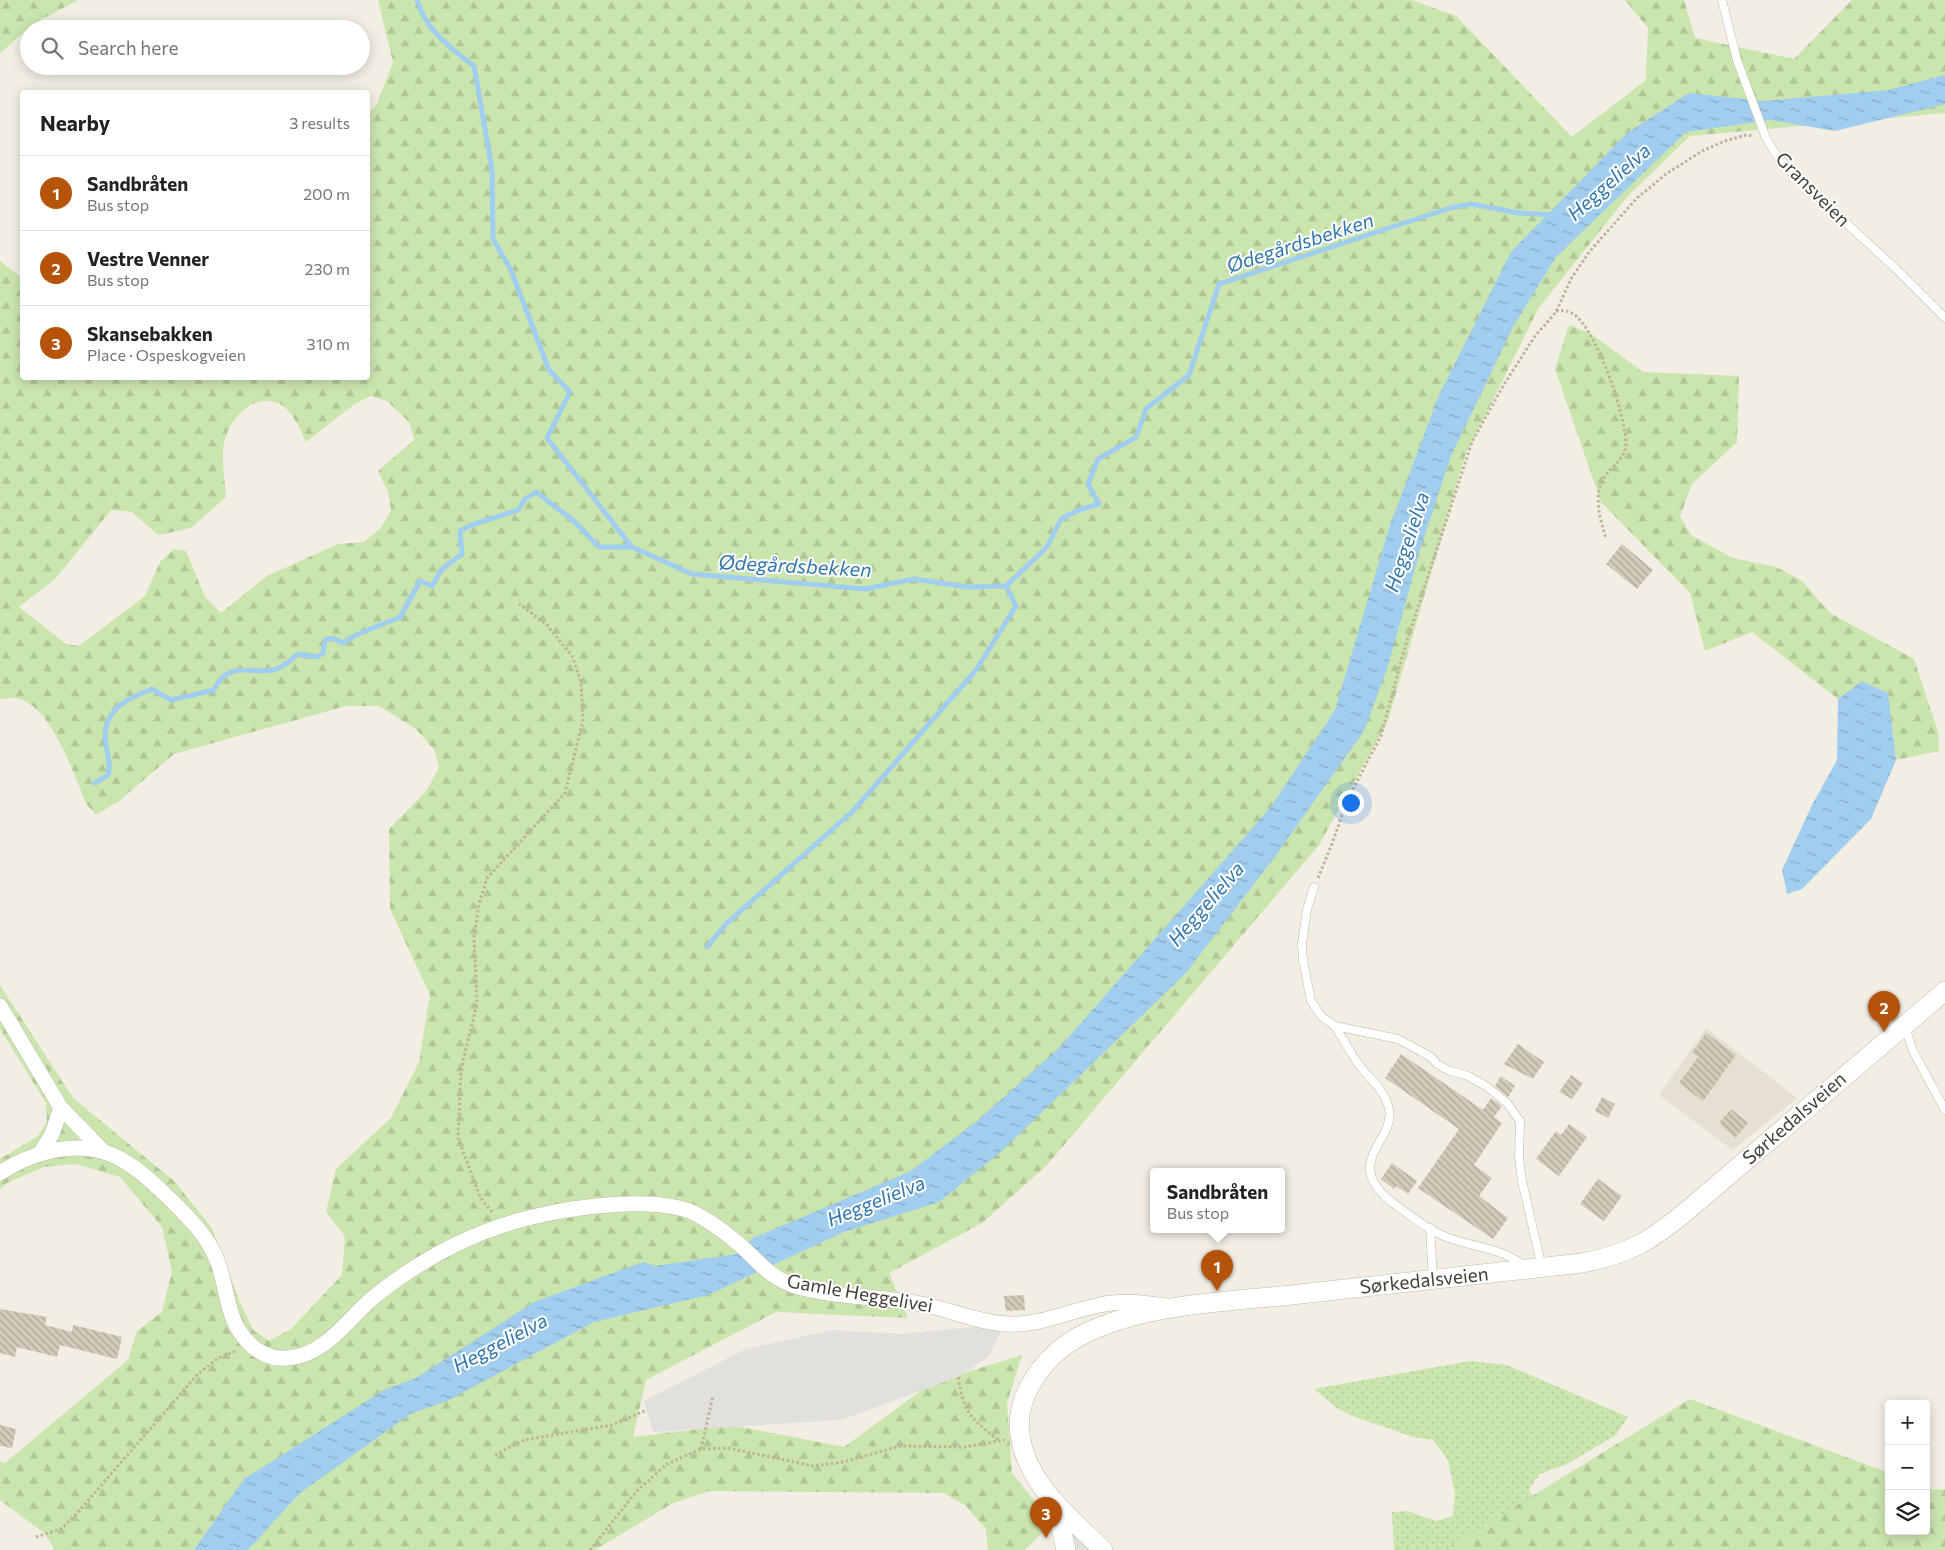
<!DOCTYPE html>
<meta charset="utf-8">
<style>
:root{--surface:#fff;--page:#f6f6f6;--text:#222;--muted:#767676;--line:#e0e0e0;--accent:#b45309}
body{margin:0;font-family:Commissioner,sans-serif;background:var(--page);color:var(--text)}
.controls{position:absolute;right:15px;bottom:15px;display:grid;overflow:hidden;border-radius:5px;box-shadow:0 2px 12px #0003}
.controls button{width:45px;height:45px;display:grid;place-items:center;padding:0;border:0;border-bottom:1px solid var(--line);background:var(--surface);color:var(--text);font:25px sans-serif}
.you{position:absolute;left:1350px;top:802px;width:18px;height:18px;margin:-12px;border:4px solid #fff;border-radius:50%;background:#1a73e8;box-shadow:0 0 0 8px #1a73e833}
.badge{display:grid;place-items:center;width:32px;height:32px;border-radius:50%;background:var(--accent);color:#fff;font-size:16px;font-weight:700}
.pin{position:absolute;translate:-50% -41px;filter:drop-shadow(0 1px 2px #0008)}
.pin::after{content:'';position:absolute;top:26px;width:18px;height:15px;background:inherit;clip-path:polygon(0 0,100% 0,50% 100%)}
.popup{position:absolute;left:1150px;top:1168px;width:135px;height:65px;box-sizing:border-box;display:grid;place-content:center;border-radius:5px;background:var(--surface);filter:drop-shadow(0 1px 4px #0005);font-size:16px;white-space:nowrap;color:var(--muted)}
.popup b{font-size:19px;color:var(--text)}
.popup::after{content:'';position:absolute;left:50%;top:100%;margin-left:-10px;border:10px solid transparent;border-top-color:var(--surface)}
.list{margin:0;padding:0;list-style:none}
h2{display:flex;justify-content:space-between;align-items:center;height:65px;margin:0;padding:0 20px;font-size:21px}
h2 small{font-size:16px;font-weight:400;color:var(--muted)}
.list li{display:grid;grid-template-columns:32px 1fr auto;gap:15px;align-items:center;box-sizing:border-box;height:75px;padding:0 20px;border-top:1px solid var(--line)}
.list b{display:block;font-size:19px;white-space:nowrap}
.list p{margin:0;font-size:16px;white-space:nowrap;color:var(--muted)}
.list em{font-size:16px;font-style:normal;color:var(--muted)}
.icon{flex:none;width:28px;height:28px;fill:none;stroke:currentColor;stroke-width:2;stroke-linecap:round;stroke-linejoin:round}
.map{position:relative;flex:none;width:1945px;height:1550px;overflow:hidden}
.search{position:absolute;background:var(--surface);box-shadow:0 2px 12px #0003;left:20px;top:20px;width:350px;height:55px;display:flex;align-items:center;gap:12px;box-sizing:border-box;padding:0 18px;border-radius:28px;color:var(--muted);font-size:19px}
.panel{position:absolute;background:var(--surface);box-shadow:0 2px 12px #0003;left:20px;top:90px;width:350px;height:290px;border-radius:5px}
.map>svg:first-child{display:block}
.residential{fill:#e6e0d3}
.grass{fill:url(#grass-dots)}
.forest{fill:url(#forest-firs);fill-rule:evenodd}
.parking{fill:#e2e0dd}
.water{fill:url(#water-ripples)}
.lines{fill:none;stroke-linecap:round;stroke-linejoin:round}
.stream{stroke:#a1cdee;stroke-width:5}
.building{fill:url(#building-back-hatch)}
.service-casing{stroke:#c0b9aa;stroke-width:9}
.minor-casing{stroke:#c0b9aa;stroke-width:16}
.tertiary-casing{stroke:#c0b9aa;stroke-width:20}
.path{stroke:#beb299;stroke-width:3;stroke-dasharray:2.5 2.5;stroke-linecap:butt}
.service{stroke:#fff;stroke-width:8}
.minor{stroke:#fff;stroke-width:15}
.tertiary{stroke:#fff;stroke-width:19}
.labels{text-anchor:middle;stroke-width:4;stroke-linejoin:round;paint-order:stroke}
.street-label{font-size:19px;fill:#443e34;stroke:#fff}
.water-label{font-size:20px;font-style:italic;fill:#3176ac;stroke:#fff}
</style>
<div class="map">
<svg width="1945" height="1550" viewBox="0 0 1945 1550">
<defs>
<pattern id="grass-dots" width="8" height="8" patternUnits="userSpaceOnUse" patternTransform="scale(1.25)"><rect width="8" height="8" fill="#cbe5ae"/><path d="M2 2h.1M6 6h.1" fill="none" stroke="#b0c696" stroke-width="1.8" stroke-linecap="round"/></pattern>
<pattern id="forest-firs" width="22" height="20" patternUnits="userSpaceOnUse" patternTransform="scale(1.25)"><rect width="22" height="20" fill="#cbe5ae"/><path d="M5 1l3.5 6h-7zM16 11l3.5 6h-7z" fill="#b0c696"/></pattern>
<pattern id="water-ripples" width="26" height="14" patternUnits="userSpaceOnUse" patternTransform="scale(1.25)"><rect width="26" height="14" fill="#a1cdee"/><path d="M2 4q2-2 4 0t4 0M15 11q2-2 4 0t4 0" fill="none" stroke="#85a8c2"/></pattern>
<pattern id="building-back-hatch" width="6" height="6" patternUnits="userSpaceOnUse" patternTransform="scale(1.25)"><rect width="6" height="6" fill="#d3caba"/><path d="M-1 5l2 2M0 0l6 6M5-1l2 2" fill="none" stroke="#ada598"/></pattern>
</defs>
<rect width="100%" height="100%" fill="#f2eee4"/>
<!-- residential -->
<path class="residential" d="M1706 1028 1797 1098 1733 1150 1659 1095Z"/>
<!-- grass -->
<path class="grass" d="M1470 1361 1507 1365 1628 1417 1616 1435 1567 1464 1540 1474 1529 1489 1561 1550H1394L1392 1512 1407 1511 1436 1521 1453 1516 1455 1494 1448 1460 1433 1440 1413 1437 1350 1415 1337 1408 1314 1389Z"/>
<!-- forest -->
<g class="forest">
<path d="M0 0H78L35 23 0 53Z"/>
<path d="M378 0H1412L1456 16 1572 137 1646 80 1648 28 1625 0H1684L1695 38 1794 59 1852 0H1945V113L1690 136 1627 197 1538 309 1465 456 1388 721 1319 845 1047 1165 982 1223 889 1273 908 1318 776 1312 646 1380 633 1437 731 1425 844 1447 932 1383 1022 1355 1007 1403 1012 1473 1052 1523 1025 1550H988L986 1529 966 1506 944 1493 709 1491 673 1503 595 1550H52L54 1548 44 1533 0 1500V1462L5 1463 128 1360 137 1331 162 1312 172 1271 162 1227 120 1177 76 1164 44 1167 7 1183 0 1189V1159L38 1136 47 1121 46 1103 0 1029V985L73 1098 174 1181 212 1228 239 1300 253 1330 269 1341 291 1329 342 1275 345 1236 326 1212 336 1169 391 1118 419 1062 430 995 390 909 389 829 426 791 439 768 435 751 417 730 379 706H346L174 754 119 801 96 815 87 805C73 774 52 705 16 698 11 697 5 699 0 699V261L22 278V378H368V114L376 106 393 62ZM371 396 387 401 410 423 414 440 378 471 388 492 391 510 381 528 364 542 338 544 267 576 221 613 205 597 186 551 174 549 160 562 145 596 79 646 66 644 19 607 56 578 111 510 132 512 158 535 191 528 226 497C225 481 221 459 224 443 229 419 253 391 280 404 293 411 300 429 306 442L356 403Z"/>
<path d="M1569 325 1590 333 1643 372 1739 376 1737 442 1692 484 1680 516 1691 535 1733 558 1776 567 1802 581 1830 613 1914 659 1938 732 1939 751 1896 760 1888 693 1862 681 1838 699 1752 632 1705 651 1690 593 1601 502 1555 369Z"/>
<path d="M1690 1399 1889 1473V1531H1926V1487L1934 1490 1945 1489V1550H1447L1449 1547Z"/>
</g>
<!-- parking -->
<g class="parking">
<path d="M1005 1324 988 1357 958 1377 841 1420 653 1432 644 1401 746 1349 832 1330 899 1334Z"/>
<path d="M1070 1532 1091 1550H1073Z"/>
</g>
<!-- water -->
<g class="water">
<path d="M1945 75V104L1835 131 1771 120 1686 132 1556 257 1513 327 1451 456 1421 547 1388 666 1364 731 1274 858 1186 973 1003 1150 939 1202 844 1232 708 1295 594 1322 447 1401 410 1414 299 1494 248 1550H194L244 1479 384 1390 416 1378 534 1302 643 1262 655 1266 737 1254 753 1238 911 1171 977 1121 1059 1048 1270 808 1335 710 1390 525 1439 395 1511 252 1627 133 1689 93 1763 101 1888 90Z"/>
<path d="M1862 681 1888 693 1896 760 1871 819 1802 889 1787 894 1782 870 1812 805 1837 760 1838 699Z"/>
</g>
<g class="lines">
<!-- stream -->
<g class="stream">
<path d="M417 0C425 29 451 49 474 66L492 169 493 239 511 270 549 370 570 392 547 438 632 547"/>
<path d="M95 783 108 775C112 761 105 750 105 736 106 707 129 698 152 689L171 700 214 690C229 656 259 678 279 668 286 665 292 659 298 654L317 657 323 653 325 640 333 638 343 643 356 635 400 617 420 581 432 586 441 570 462 554 460 531 471 525 518 510 525 499 536 492 574 521 599 547H632L692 574 865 589 914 579 968 587 1006 586 1047 547 1061 519 1079 510 1099 504 1088 484 1098 459 1136 437 1146 409 1189 375 1219 284 1450 208 1471 204 1519 213 1554 215"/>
<path d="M707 947 726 924 853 811 976 670 1016 606 1006 586"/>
</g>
</g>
<!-- building -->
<g class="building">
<path d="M1622 544 1653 570 1637 589 1606 564Z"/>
<path d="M1706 1033 1736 1055 1703 1101 1679 1083 1698 1057 1692 1053Z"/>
<path d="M1518 1044 1544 1062 1533 1079 1504 1064Z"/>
<path d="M1401 1054 1483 1110 1491 1098 1502 1106 1494 1117 1502 1123 1474 1165 1492 1178 1479 1196 1508 1218 1493 1239 1418 1188 1459 1129 1385 1078Z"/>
<path d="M1571 1075 1583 1083 1572 1099 1559 1092Z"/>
<path d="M1501 1076 1515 1086 1508 1097 1495 1086Z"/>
<path d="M1602 1097 1615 1104 1608 1118 1595 1111Z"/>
<path d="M1731 1109 1748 1123 1735 1138 1719 1123Z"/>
<path d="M1569 1124 1587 1137 1559 1176 1536 1159 1556 1131 1561 1135Z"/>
<path d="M1392 1163 1417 1181 1408 1194 1396 1186 1394 1189 1381 1179Z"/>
<path d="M1598 1179 1622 1196 1604 1221 1580 1204Z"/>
<path d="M1024 1295 1025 1310 1006 1311 1004 1296Z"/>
<path d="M0 1309 47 1317 45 1325 72 1332 73 1325 122 1337 117 1359 60 1345 57 1357 17 1347 15 1357 0 1353Z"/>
<path d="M0 1425 16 1429 12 1448 0 1446Z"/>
</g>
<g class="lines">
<!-- service casing -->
<g class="service-casing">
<g id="service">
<path d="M1722 0 1737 60 1766 138 1775 153 1796 177 1894 267 1945 318"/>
<path d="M1314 887 1307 909 1302 944 1303 960 1311 1001 1322 1017 1335 1026 1398 1039 1431 1057 1437 1064 1450 1071 1466 1075 1486 1086 1507 1103 1520 1121 1519 1157 1522 1181 1542 1268"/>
<path d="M1335 1026C1342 1038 1349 1050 1357 1062 1367 1077 1385 1089 1389 1109 1396 1141 1340 1162 1393 1203 1411 1216 1433 1234 1455 1240 1477 1247 1499 1249 1519 1262L1521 1268"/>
<path d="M1905 1026 1913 1051 1945 1110"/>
<path d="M1430 1228 1433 1279"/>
</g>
</g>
<!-- minor casing -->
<g class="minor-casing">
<g id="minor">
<path d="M0 1006 61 1108 104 1152"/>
<path d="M40 1154 52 1134 61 1108"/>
<path d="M0 1173C29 1154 69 1141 104 1152 129 1159 152 1182 170 1199 188 1217 206 1234 216 1258 226 1280 226 1309 238 1329 250 1348 266 1360 288 1358 321 1356 343 1326 365 1305 376 1294 389 1285 402 1276 441 1249 486 1228 532 1217 574 1207 655 1195 694 1213 708 1220 722 1230 734 1240 755 1256 765 1275 792 1285 833 1298 879 1296 921 1304 948 1309 980 1323 1007 1324 1039 1326 1069 1311 1100 1305 1123 1300 1144 1303 1168 1306"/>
</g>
</g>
<!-- tertiary casing -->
<g class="tertiary-casing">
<g id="tertiary">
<path d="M1056 1505 1066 1550"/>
<path d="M1103 1550C1070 1517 1027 1485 1020 1435 1014 1394 1047 1353 1082 1335 1143 1304 1224 1302 1291 1295 1388 1284 1485 1274 1582 1263 1630 1254 1652 1240 1689 1209L1945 991"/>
</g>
</g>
<!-- path -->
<g class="path">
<path d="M1556 311C1564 310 1571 311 1577 317 1599 338 1625 413 1626 444 1626 458 1613 465 1606 475 1592 493 1600 519 1606 538"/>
<path d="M1318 878 1332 844 1348 798 1381 736 1404 650 1472 442 1503 386 1535 336 1556 312 1572 277 1590 251 1637 198 1666 174 1702 151 1725 141 1746 135 1753 136"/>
<path d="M492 1212 480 1197 458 1138 461 1069 477 1004 474 937 479 904 487 878 565 793 583 720 581 682 572 656 547 625 519 604"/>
<path d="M958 1377C964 1414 972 1420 1000 1441"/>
<path d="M701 1449 713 1396"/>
<path d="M495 1455 524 1440 612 1425 647 1410"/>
<path d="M36 1537 61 1529 78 1512 197 1375 218 1358 236 1351"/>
<path d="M590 1550 636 1492 667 1464 701 1449 728 1448 813 1466 843 1462 901 1446 964 1447 1005 1440"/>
</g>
<!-- service -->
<use href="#service" class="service"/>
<!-- minor -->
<use href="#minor" class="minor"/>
<!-- tertiary -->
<use href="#tertiary" class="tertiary"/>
</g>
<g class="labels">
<!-- street labels -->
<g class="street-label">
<text transform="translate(1813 189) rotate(45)" y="7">Gransveien</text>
<text transform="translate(1794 1118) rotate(-41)" y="7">Sørkedalsveien</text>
<text transform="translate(1424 1280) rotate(-6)" y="7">Sørkedalsveien</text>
<text transform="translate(860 1293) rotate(10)" y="7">Gamle Heggelivei</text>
</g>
<!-- water labels -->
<g class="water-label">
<text transform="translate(1609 182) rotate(-42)" y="7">Heggelielva</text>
<text transform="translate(1300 243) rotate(-18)" y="7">Ødegårdsbekken</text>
<text transform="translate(1407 542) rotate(-72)" y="7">Heggelielva</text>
<text transform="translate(795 566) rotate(3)" y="7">Ødegårdsbekken</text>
<text transform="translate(1206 904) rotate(-49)" y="7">Heggelielva</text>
<text transform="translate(876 1201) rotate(-22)" y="7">Heggelielva</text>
<text transform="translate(500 1343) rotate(-28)" y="7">Heggelielva</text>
</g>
</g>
</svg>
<div class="controls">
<button>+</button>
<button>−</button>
<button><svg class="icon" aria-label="layers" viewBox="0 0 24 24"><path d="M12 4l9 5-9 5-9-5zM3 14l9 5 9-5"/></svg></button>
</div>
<div class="you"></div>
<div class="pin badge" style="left:1217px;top:1291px">1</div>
<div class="popup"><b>Sandbråten</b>Bus stop</div>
<div class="pin badge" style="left:1884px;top:1032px">2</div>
<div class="pin badge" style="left:1046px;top:1538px">3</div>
<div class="search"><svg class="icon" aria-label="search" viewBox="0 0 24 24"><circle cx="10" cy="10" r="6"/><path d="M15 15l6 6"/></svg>Search here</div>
<section class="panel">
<h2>Nearby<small>3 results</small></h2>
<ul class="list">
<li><span class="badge">1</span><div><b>Sandbråten</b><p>Bus stop</p></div><em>200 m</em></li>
<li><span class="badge">2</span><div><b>Vestre Venner</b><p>Bus stop</p></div><em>230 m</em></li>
<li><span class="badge">3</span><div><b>Skansebakken</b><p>Place · Ospeskogveien</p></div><em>310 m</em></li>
</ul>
</section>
</div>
